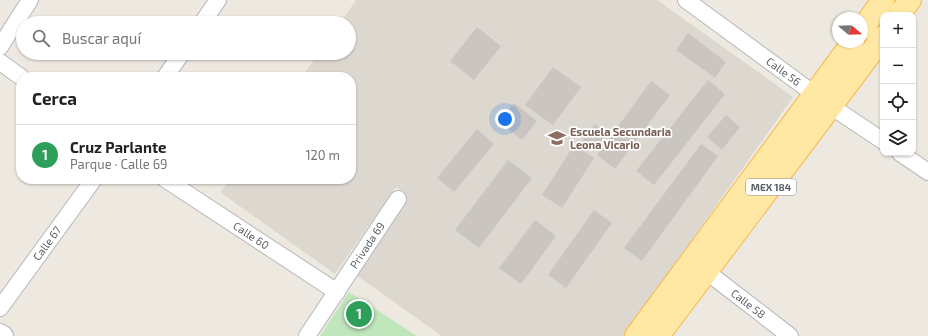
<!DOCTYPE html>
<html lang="es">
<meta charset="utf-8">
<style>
:root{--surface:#fff;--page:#f2f2f2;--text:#222;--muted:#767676;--line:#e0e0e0;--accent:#f42025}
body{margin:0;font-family:"Exo 2",sans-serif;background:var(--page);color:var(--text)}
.controls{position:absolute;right:12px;top:12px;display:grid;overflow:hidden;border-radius:8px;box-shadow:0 1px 3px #0004}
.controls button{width:36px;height:36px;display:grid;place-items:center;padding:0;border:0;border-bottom:1px solid var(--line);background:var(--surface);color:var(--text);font:20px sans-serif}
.compass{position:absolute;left:832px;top:12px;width:36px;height:36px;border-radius:50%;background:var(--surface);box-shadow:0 1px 3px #0004;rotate:109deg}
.you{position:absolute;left:505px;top:119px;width:14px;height:14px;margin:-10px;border:3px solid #fff;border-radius:50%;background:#1a73e8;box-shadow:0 0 0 6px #1a73e833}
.badge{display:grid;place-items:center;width:26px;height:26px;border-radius:50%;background:var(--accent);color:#fff;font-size:13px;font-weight:700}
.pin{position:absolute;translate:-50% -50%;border:2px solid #fff;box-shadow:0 1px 4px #0006}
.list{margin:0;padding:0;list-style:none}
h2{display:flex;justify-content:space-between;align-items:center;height:52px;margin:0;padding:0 16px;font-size:17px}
h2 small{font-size:13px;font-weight:400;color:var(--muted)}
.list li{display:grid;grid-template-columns:26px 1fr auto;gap:12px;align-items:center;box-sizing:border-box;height:60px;padding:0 16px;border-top:1px solid var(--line)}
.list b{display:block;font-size:15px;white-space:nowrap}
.list p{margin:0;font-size:13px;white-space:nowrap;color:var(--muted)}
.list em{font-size:13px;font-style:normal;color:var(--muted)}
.icon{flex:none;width:22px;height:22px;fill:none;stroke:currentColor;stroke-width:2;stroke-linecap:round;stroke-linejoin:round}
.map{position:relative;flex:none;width:928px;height:336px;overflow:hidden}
.search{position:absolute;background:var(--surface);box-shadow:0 1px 3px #0004;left:16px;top:16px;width:340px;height:44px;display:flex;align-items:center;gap:10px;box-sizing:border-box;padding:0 14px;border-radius:22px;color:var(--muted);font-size:15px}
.panel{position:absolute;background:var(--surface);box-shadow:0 1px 3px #0004;left:16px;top:72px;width:340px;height:112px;border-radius:16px}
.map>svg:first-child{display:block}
.education{fill:#ddd8cf}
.green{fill:#bfe7bb}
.building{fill:#cac5c0}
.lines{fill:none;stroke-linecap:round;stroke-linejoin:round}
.minor-casing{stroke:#b4b8bc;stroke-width:18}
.tertiary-casing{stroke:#b4b8bc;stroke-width:22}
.primary-casing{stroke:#fab84d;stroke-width:24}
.minor{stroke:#fff;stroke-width:16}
.tertiary{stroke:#fff;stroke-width:20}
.primary{stroke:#ffe7a4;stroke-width:22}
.labels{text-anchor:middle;stroke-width:3.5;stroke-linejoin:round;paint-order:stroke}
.shield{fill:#fff;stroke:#8b8e92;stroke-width:1}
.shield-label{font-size:10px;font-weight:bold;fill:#595e63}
.street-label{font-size:11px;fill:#595e63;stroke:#fff}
.education-label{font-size:11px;font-weight:bold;fill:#785e54;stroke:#fff;text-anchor:start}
</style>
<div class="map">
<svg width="928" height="336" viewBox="0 0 928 336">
<rect width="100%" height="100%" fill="#ede9e0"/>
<!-- education -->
<path class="education" d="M356 0H657L793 97 624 336H442L352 272 407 195 396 187 335 274 220 192 230 179H351V77H302L319 53H349V23H340Z"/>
<!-- green -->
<path class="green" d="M349 292 417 336H320Z"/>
<!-- building -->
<g class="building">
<path d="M477 27 501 46 474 80 450 61Z"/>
<path d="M688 33 726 62 715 78 676 50Z"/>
<path d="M553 67 581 87 553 125 525 105Z"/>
<path d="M708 80 725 94 654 185 636 171Z"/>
<path d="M651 81 670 95 615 169 597 155Z"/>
<path d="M514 103 537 121 522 140 499 122Z"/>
<path d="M726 115 740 127 722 150 707 137Z"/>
<path d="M595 124 607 133 593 152 581 143Z"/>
<path d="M477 129 494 144 454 192 437 178Z"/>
<path d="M701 144 718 156 642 261 624 248Z"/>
<path d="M574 145 594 158 562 208 542 195Z"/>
<path d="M508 160 532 178 479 248 455 230Z"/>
<path d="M594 210 612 223 566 288 548 275Z"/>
<path d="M535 220 556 236 521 284 499 268Z"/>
</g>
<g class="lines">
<!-- minor casing -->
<g class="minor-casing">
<g id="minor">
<path id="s1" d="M686 0 832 107 883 141"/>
<path d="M202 23 218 0"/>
<path d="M0 47 30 0"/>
<path d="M0 62 21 77"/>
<path d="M165 77 182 53"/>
<path d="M900 153 928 172"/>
<path id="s2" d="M165 179 337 292"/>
<path id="s3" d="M707 272 790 336"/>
<path id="s4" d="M0 308 94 179"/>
<path id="s5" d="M307 336 398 199"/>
</g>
</g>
<!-- tertiary casing -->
<g class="tertiary-casing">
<path id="tertiary" d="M0 334 3 336"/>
</g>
<!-- primary casing -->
<g class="primary-casing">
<g id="primary">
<path d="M899 15 910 0"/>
<path d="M862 29 883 0"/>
<path d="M636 336 853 42"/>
<path d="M658 336 883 37"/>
</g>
</g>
<!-- minor -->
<use href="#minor" class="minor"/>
<!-- tertiary -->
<use href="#tertiary" class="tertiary"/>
<!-- primary -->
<use href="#primary" class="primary"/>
</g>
<!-- icons -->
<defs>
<g id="school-bare" transform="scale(1.38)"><path d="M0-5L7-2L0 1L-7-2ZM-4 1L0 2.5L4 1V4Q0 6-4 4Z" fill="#8d6e63" stroke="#fff" stroke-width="2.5" paint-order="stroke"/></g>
</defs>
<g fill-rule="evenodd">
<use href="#school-bare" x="557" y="138"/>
</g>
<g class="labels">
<!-- shield labels -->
<rect class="shield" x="746" y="179" width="50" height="16" rx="3"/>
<g class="shield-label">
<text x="771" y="191">MEX 184</text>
</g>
<!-- street labels -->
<g class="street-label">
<text dy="4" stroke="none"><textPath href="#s1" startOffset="121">Calle 56</textPath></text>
<text dy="4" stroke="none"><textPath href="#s2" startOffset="103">Calle 60</textPath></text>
<text dy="4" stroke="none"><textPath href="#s4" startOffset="80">Calle 67</textPath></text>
<text dy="4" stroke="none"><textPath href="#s5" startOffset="109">Privada 69</textPath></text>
<text dy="4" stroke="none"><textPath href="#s3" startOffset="52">Calle 58</textPath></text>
</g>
<!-- education labels -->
<g class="education-label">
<text x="570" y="136">Escuela Secundaria<tspan x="570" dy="13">Leona Vicario</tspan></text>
</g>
</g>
</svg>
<div class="controls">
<button>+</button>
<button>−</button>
<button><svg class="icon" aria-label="locate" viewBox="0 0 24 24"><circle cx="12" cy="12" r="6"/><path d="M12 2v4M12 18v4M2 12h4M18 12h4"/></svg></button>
<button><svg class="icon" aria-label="layers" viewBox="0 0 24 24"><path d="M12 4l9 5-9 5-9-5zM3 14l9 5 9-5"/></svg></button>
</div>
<svg class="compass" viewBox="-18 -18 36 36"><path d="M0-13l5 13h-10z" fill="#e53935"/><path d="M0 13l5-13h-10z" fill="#767676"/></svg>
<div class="you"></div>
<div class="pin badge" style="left:359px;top:314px;background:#2e9e5b">1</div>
<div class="search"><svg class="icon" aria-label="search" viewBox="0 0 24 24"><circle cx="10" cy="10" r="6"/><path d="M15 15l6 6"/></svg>Buscar aquí</div>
<section class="panel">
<h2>Cerca<small></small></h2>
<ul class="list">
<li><span class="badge" style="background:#2e9e5b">1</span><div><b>Cruz Parlante</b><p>Parque · Calle 69</p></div><em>120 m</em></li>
</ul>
</section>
</div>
